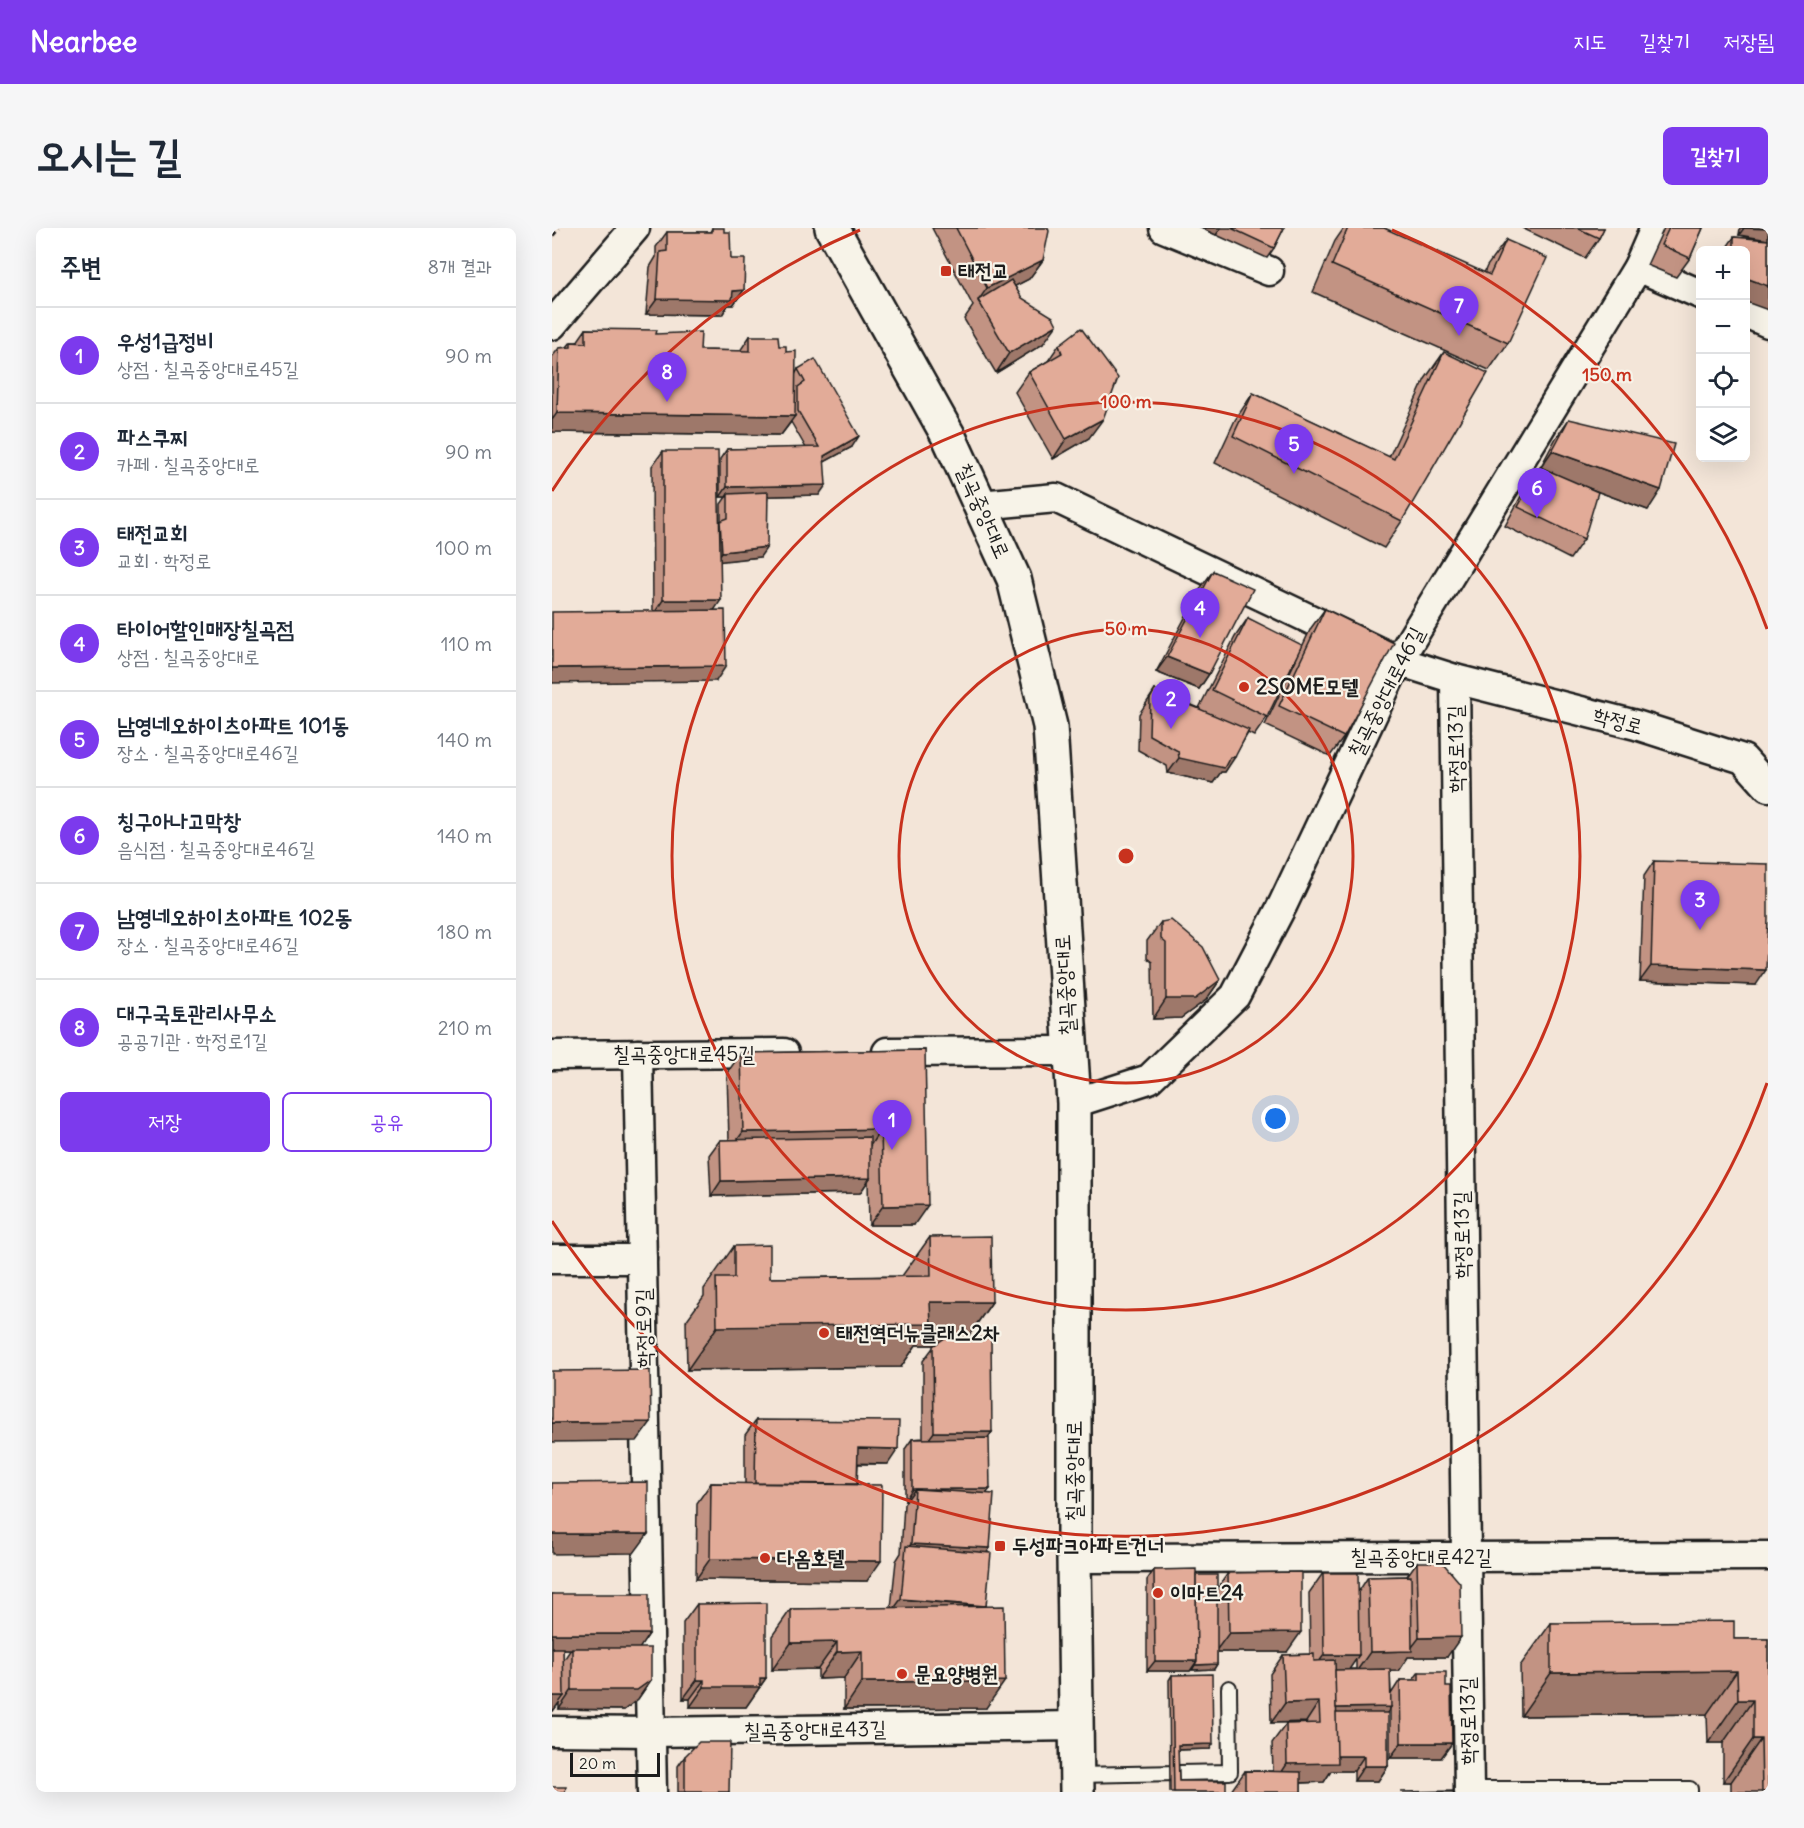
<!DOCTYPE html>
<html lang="ko">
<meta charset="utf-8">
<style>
:root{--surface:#fff;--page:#f6f6f7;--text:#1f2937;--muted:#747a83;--line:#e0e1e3;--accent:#7c3aed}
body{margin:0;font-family:Delius,"Poor Story",sans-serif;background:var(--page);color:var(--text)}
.controls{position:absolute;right:18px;top:18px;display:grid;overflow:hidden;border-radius:9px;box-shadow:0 6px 24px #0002}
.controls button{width:54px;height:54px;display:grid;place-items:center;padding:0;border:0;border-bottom:2px solid var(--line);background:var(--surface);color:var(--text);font:30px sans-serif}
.scale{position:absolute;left:18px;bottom:15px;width:90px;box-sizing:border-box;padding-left:6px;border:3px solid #1c1c1c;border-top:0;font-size:16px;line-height:21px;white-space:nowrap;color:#1c1c1c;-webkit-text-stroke:4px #f7f3e8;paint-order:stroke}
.you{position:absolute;left:724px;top:891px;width:21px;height:21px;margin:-15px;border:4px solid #fff;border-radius:50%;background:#1a73e8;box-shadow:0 0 0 9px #1a73e833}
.badge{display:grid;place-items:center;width:39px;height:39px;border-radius:50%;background:var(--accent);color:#fff;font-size:20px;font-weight:700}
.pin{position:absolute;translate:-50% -50px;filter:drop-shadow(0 2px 3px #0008)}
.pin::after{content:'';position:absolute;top:32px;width:21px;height:18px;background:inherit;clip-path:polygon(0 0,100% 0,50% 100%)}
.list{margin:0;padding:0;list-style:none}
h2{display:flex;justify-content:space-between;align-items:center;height:78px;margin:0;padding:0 24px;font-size:26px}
h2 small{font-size:20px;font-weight:400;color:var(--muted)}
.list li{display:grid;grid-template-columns:39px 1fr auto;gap:18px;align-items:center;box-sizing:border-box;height:96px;padding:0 24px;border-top:2px solid var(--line)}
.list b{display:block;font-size:22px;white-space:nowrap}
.list p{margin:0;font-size:20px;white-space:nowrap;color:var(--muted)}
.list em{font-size:20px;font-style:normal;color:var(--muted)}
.actions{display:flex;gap:12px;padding:18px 24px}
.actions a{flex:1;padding:14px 0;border:2px solid var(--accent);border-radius:9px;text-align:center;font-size:21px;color:var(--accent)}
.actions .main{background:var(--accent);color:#fff}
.icon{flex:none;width:33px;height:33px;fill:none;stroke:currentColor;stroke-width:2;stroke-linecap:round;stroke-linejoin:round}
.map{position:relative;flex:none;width:1216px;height:1564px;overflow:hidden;border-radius:9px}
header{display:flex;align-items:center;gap:36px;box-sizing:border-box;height:84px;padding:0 30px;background:var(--accent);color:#fff}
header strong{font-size:28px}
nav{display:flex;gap:33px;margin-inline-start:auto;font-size:21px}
.intro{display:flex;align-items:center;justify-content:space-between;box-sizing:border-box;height:144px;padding:0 36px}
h1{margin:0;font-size:42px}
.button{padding:15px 27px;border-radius:9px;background:var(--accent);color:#fff;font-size:21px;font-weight:700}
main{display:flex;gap:36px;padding:0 36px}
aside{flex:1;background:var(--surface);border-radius:9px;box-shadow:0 6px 24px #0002}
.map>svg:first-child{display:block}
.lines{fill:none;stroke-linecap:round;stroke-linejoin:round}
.service-casing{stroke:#1c1c1c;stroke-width:18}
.minor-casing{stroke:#1c1c1c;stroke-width:33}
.primary-casing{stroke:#1c1c1c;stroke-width:38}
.path{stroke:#1c1c1c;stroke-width:4;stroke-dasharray:6 4.5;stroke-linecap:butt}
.service{stroke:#f7f3e8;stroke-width:14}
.minor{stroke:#f7f3e8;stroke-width:28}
.primary{stroke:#f7f3e8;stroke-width:33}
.wall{fill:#c29383;stroke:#1c1c1c;stroke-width:1.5;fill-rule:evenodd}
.shaded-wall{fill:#9e786a;stroke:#1c1c1c;stroke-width:1.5}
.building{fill:#e2ab98;stroke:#1c1c1c;stroke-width:1.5}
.ring{fill:none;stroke:#c8321e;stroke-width:3}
.poi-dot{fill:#c8321e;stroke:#f7f3e8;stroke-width:2}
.labels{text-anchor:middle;stroke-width:4.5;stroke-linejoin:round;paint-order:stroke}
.poi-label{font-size:21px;font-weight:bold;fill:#1c1c1c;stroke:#f7f3e8;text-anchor:start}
.street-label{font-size:21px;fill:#1c1c1c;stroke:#f7f3e8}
.centre{fill:#c8321e;stroke:#f7f3e8;stroke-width:3}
.ring-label{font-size:18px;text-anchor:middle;font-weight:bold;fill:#c8321e;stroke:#f7f3e8;stroke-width:4.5;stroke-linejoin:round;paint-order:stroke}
</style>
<header>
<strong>Nearbee</strong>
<nav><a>지도</a><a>길찾기</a><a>저장됨</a></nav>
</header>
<div class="intro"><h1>오시는 길</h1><a class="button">길찾기</a></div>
<main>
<aside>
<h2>주변<small>8개 결과</small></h2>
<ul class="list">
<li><span class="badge">1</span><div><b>우성1급정비</b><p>상점 · 칠곡중앙대로45길</p></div><em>90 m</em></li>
<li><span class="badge">2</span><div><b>파스쿠찌</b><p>카페 · 칠곡중앙대로</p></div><em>90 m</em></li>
<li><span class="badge">3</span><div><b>태전교회</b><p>교회 · 학정로</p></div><em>100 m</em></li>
<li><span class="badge">4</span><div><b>타이어할인매장칠곡점</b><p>상점 · 칠곡중앙대로</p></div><em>110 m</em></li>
<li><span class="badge">5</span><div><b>남영네오하이츠아파트 101동</b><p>장소 · 칠곡중앙대로46길</p></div><em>140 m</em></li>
<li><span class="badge">6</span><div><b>칭구아나고막창</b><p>음식점 · 칠곡중앙대로46길</p></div><em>140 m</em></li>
<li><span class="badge">7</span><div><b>남영네오하이츠아파트 102동</b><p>장소 · 칠곡중앙대로46길</p></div><em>180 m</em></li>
<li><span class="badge">8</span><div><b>대구국토관리사무소</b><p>공공기관 · 학정로1길</p></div><em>210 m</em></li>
</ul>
<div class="actions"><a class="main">저장</a><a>공유</a></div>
</aside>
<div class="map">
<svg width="1216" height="1564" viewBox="0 0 1216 1564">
<rect width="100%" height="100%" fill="#f3e5d8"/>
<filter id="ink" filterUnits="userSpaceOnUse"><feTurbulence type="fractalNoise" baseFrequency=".0167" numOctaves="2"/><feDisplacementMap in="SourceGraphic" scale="12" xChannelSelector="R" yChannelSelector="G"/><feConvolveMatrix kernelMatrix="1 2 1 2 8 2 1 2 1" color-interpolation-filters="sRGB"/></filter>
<g filter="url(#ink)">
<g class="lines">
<!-- service casing -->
<g class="service-casing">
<g id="service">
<path d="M525 1547 678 1544 677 1460"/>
<path d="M917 1561H1138V1564"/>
</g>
</g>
<!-- minor casing -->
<g class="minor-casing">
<g id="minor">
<path d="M612 0 717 43"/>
<path d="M1086 39 1148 66"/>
<path d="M1194 85 1216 95"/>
<path d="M0 97 83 0"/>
<path d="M428 277 504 270 846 433 903 451 1084 497 1191 531 1216 559"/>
<path d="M903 451 917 1564"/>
<path d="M335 824 517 823"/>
<path d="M86 826 100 1564"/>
<path d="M0 827 232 825"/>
<path d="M522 875 597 851 683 768 731 676 846 433 1086 39 1103 0"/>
<path d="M0 1031H90"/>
<path d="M522 1330 1216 1328"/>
<path d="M0 1503 100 1504 525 1498"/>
</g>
</g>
<!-- primary casing -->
<g class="primary-casing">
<path id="primary" d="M280 0 397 209 462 351 498 498 522 875V1330L525 1564"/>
</g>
<!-- path -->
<path class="path" d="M0 8 7 0"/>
<!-- service -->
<use href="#service" class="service"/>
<!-- minor -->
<use href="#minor" class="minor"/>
<!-- primary -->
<use href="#primary" class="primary"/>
</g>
<!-- wall -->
<g class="wall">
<path d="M160 0 179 31 192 62 181 77H176L170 87 94 86 98 39 104 29V19L115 4H158Z"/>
<path d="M380 0H496L491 32 477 51 463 58 491 116 444 145 412 91 421 78Z"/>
<path d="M649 0H732L722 20 715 30Z"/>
<path d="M792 0H832L932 45 935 38 954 12 956 115 937 142 761 64 783 13Z"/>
<path d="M970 0H1052L1047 10 1033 30Z"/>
<path d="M1112 0H1151L1138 30 1124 49 1095 37Z"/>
<path d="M1188 0H1216V82L1194 22H1173L1182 9 1214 12 1187 7Z"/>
<path d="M34 101 104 106 148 122 188 123 198 108 227 118 234 124 244 145 246 141 300 219 272 234 267 267 216 268 208 329 168 333 162 382 164 453 101 383 100 238 111 223 168 294 169 293V276L174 269H168V231L175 221 254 220 239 194 229 207 0 204V129L7 120 15 119 19 114H25Z"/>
<path d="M507 117 537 210 501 231 463 164 477 144 496 133Z"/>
<path d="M892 124 850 293 832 320 663 235 683 192 701 165 837 229 873 151Z"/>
<path d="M1017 191 1096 282 1039 261 1032 311 1018 331 953 298 974 259 988 240 1004 210Z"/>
<path d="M661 343 657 446 647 461 604 444 650 358Z"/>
<path d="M773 381 792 509 778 528 713 497 759 400Z"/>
<path d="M696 390 715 489 702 508 696 505 673 544H669L661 555 616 545 615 538 586 522 587 486 603 462 647 480 683 409Z"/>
<path d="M1102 633 1204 757 1088 753 1092 648Z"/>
<path d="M609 694 668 752 654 772 629 790 601 791 600 734 595 730V713Z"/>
<path d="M373 822 362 997H317L316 953 308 965 159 968 157 927 168 912H177L175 845 189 825Z"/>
<path d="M378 1009 440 1074 415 1110 440 1204 436 1210 435 1265 438 1320 435 1324 434 1378V1480L292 1481V1450L266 1451V1441L220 1442V1408L239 1381 339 1380 344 1333 349 1325 352 1276 355 1272H353V1221L360 1211 371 1210V1133L383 1117H364L349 1139 135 1142 134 1093 152 1068V1061L182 1018 218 1050 350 1048Z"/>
<path d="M204 1192 336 1236H306L305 1257 315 1353 144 1351 145 1275 159 1255 193 1256V1207Z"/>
<path d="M865 1334 895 1429H856L847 1443H838L839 1466 848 1452H861L867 1444 894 1459 900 1515 889 1530H838V1481L835 1485 836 1538 826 1553H802V1543H779L772 1554 749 1555V1564H679V1563L693 1543H721L720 1515 734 1496 754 1495V1494L719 1495 718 1446 731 1427 758 1426 757 1365 771 1345 807 1363 816 1349 855 1348ZM804 1431V1441H797Z"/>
<path d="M602 1342 644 1347 665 1361 676 1345 735 1424H665V1436L662 1441 640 1442V1440L638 1443H595V1352Z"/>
<path d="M0 1366 97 1406 87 1420 99 1452 86 1471 72 1482 7 1481V1475L1 1483H0ZM11 1421H19L11 1433Z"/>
<path d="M145 1376 214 1450 194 1479H138V1471H131V1395Z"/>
<path d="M999 1395 1182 1411H1216V1564H1179V1554H1171V1515H1156L1155 1486 969 1488 968 1438Z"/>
<path d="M620 1447 658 1521 626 1522 627 1553 674 1564H618L617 1452Z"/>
<path d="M133 1528 177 1564H126V1538Z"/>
</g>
<!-- shaded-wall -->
<g class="shaded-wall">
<path d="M649 0H669L664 7Z"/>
<path d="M1192 0 1216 1V12L1187 7Z"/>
<path d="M491 32 477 51 428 76 426 73 435 60Z"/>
<path d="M1194 50 1216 58V82L1194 74Z"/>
<path d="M192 62 181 77H176L170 87 94 86 105 71Z"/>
<path d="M505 97 491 116 444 145 457 125Z"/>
<path d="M5 185 243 188 229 207 0 204V192Z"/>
<path d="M551 191 537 210 501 231 514 211Z"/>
<path d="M307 208 300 219 265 238 272 228Z"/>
<path d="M1000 223 1109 262 1096 282 987 242Z"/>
<path d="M274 257 267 267 176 269V266L174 269H168L175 259Z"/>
<path d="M215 319 208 329 163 334 170 324Z"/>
<path d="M111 372H169L159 387H101Z"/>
<path d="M615 429 657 446 647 461 604 444Z"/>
<path d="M174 438 164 453 0 455V440Z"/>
<path d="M683 529 673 544H669L661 555 616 545 627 530Z"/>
<path d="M1099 738 1214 742 1204 757 1088 753Z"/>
<path d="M668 752 654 772 629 790 601 791 614 771Z"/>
<path d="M329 901 316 921 177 923 191 904Z"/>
<path d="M318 950 308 965 159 968 169 953Z"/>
<path d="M376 977 362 997H317L331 978Z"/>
<path d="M378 1074H440L410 1117H364L349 1139 135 1142 165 1099Z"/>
<path d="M99 1194 85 1213 0 1214V1195Z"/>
<path d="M382 1204H440L429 1219H371Z"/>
<path d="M306 1220 346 1221 336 1236 295 1235Z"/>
<path d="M360 1261H363L355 1272H353Z"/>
<path d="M363 1261H438L430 1271Z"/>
<path d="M0 1306H96L82 1325 0 1326Z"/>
<path d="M359 1316 438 1320 428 1335 354 1324Z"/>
<path d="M158 1331 329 1333 315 1353 144 1351Z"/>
<path d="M349 1371 434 1379 338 1386Z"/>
<path d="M749 1404 735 1424H663L677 1405Z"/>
<path d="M0 1406H97L87 1421H0Z"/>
<path d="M909 1409 895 1429H856L847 1443 804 1444 818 1424 857 1423 867 1410Z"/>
<path d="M285 1414 266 1441 220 1442 239 1415Z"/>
<path d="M310 1423 292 1450 266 1451 285 1424Z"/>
<path d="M772 1427H807L794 1446H758Z"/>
<path d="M603 1433H645L638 1443H595Z"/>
<path d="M665 1436 662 1441 640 1442 643 1437Z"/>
<path d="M1185 1443 1155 1486 969 1488 999 1445Z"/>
<path d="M208 1450H214L194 1479H138L152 1459Z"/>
<path d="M99 1452 86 1471 72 1482 7 1481 20 1462Z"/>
<path d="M145 1452H152L138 1471H131Z"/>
<path d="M453 1453 434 1480 292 1481 310 1454Z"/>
<path d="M0 1468H12L1 1483H0Z"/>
<path d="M1186 1472H1201L1171 1515H1156Z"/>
<path d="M767 1474 754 1494 719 1495 733 1475Z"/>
<path d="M839 1479 832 1490H784L780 1480Z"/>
<path d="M1201 1511H1209L1179 1554H1171Z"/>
<path d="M849 1515H900L889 1530H838Z"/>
<path d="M661 1516 658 1521 622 1522 626 1517Z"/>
<path d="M784 1528H812L802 1543H779L772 1554 722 1556 735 1536Z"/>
<path d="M812 1538H836L826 1553H802Z"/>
</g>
<!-- building -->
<g class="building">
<path d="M160 0H172V4H178L179 31H193L192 62 181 63 180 72 105 71 108 24 115 23V4H160Z"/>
<path d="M404 0H496L497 3 491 32 435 60Z"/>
<path d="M679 0H732L722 20Z"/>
<path d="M796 0H832L938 47 954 12 995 30 956 115 780 37Z"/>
<path d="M1025 0H1052L1047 10Z"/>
<path d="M1117 0H1151L1138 30 1109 17Z"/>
<path d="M1182 9 1216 12V58L1194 50V22H1182Z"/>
<path d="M459 52 470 70 501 89 505 97 457 125 426 72Z"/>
<path d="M529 100 566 150 551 191 514 211 477 144 510 125 507 117Z"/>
<path d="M34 101 105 102 104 106 149 104 148 122 198 123V108H226L227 118H234V124L244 123 243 188 5 185 7 120 19 119V114L34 115Z"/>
<path d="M892 124 936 145 850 293 681 208 701 165 842 231Z"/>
<path d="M263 131 307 208 272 228 274 257 175 259V221L267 219 246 183V159L253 154 246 141Z"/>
<path d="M1017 191 1122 216 1109 262 1000 223Z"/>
<path d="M111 223H166L169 372H111Z"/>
<path d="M988 239 1046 264 1032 311 966 279Z"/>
<path d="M216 264 215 319 170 324 168 293 176 290V266Z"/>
<path d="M661 343 701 361 657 446 615 429Z"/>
<path d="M773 381 842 415 792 509 727 478Z"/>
<path d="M173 382 174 438 0 440V384Z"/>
<path d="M696 390 750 417 715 489 660 462Z"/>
<path d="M603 462 697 502 683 529H678L672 540 627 530 626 523 597 507 598 471Z"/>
<path d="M1102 633 1216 636V691L1214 742 1099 738Z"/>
<path d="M619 692 651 719 668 752 643 771H614V715L609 711V694Z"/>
<path d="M373 822 376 977 331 978 329 901 191 904 189 825Z"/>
<path d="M318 909V950L169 953 168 912Z"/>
<path d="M439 1008 440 1074H378L379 1096 165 1099 164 1050H182V1018L218 1017V1050L379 1048 378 1009Z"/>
<path d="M393 1110H439L440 1204H382L381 1118Z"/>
<path d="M98 1142 99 1194 0 1195V1143Z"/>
<path d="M204 1192 347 1193 346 1221 306 1220 305 1256 203 1255Z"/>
<path d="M437 1210 438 1261H360V1211Z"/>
<path d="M96 1254V1306H0V1255Z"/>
<path d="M159 1255 330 1257 329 1333 158 1331Z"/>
<path d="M363 1261 442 1266 438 1320 359 1316Z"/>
<path d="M354 1318 439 1325 434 1378 349 1371Z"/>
<path d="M865 1334H890L908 1355 909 1409 867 1410Z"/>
<path d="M644 1341 645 1433H603L602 1342Z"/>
<path d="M749 1344V1404L677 1405 676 1345Z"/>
<path d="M771 1345H806L807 1427H772Z"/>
<path d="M644 1347H665V1436L643 1437 645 1433Z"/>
<path d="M859 1348 860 1423 818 1424 816 1349Z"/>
<rect x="0" y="1366" width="97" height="40"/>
<path d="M214 1375V1450H208V1459H152V1452H145V1376Z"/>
<path d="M452 1378 453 1453 310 1454V1423L285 1424V1414L239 1415V1381Z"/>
<path d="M1182 1393V1411H1216V1564H1210L1209 1511H1201V1472H1186L1185 1443 999 1445V1395Z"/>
<path d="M0 1420H11L12 1468H0Z"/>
<path d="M20 1420H99V1452L85 1462H20Z"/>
<path d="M762 1426V1433L783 1432 786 1535 735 1536 734 1496 768 1495 767 1474 733 1475 731 1427Z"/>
<path d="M838 1441 839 1479 784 1480 783 1442Z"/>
<path d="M867 1444H894V1459H899L900 1515H849L848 1452H867Z"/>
<path d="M660 1446 661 1516 626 1517 627 1553H674V1564H622L620 1447Z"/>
<path d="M784 1485H836V1538H812V1528H785Z"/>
<path d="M147 1514H178L177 1564H133V1528Z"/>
<path d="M693 1543 749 1544V1564H693Z"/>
<path d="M0 1559H14L13 1564H0Z"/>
<path d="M901 1563V1564H848Z"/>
</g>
</g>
<!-- distance rings -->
<g class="ring">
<circle cx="574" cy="628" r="227"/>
<circle cx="574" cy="628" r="454"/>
<path d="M1215 855A680 680 0 0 1 0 993M0 263A680 680 0 0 1 308 2M840 2A680 680 0 0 1 1215 401"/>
</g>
<!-- markers -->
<g class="poi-dot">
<rect x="388" y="37" width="12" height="12" rx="3"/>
<circle cx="692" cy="459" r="6"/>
<circle cx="272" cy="1105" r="6"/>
<rect x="442" y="1312" width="12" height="12" rx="3"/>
<circle cx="213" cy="1330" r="6"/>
<circle cx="606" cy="1365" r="6"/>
<circle cx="350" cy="1446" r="6"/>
</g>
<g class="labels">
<!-- poi labels -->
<g class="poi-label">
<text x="406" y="50">태전교</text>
<text x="704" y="466">2SOME모텔</text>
<text x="284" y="1112">태전역더뉴클래스2차</text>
<text x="460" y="1325">두성파크아파트건너</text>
<text x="225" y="1337">다옴호텔</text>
<text x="618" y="1372">이마트24</text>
<text x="362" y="1453">문요양병원</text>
</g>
<!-- street labels -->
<g class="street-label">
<text transform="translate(431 283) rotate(66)" y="7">칠곡중앙대로</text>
<text transform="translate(834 464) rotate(-63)" y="7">칠곡중앙대로46길</text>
<text transform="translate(1066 493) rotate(15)" y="7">학정로</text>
<text transform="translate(904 521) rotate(-91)" y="7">학정로13길</text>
<text transform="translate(513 757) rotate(-93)" y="7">칠곡중앙대로</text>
<text x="132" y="833">칠곡중앙대로45길</text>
<text transform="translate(910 1007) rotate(-91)" y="7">학정로13길</text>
<text transform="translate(92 1100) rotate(-91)" y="7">학정로9길</text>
<text transform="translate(522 1243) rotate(-90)" y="7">칠곡중앙대로</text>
<text x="869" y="1336">칠곡중앙대로42길</text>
<text transform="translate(916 1493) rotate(-91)" y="7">학정로13길</text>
<text transform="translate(263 1502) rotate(-1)" y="7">칠곡중앙대로43길</text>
</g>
</g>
<circle cx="574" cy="628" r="9" class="centre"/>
<g class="ring-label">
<text x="1055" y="153">150 m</text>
<text x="574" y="180">100 m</text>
<text x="574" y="407">50 m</text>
</g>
</svg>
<div class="controls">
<button>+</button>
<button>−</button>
<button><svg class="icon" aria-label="locate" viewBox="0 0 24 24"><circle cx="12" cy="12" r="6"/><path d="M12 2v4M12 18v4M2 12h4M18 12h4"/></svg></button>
<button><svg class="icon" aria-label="layers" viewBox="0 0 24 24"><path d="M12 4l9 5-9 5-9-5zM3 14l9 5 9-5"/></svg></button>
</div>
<div class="scale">20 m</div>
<div class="you"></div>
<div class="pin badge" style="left:340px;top:922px">1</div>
<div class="pin badge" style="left:619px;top:501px">2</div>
<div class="pin badge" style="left:1148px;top:702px">3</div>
<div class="pin badge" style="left:648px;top:410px">4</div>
<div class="pin badge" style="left:742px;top:246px">5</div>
<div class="pin badge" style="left:985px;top:290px">6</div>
<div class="pin badge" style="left:907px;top:108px">7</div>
<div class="pin badge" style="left:115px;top:174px">8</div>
</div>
</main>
